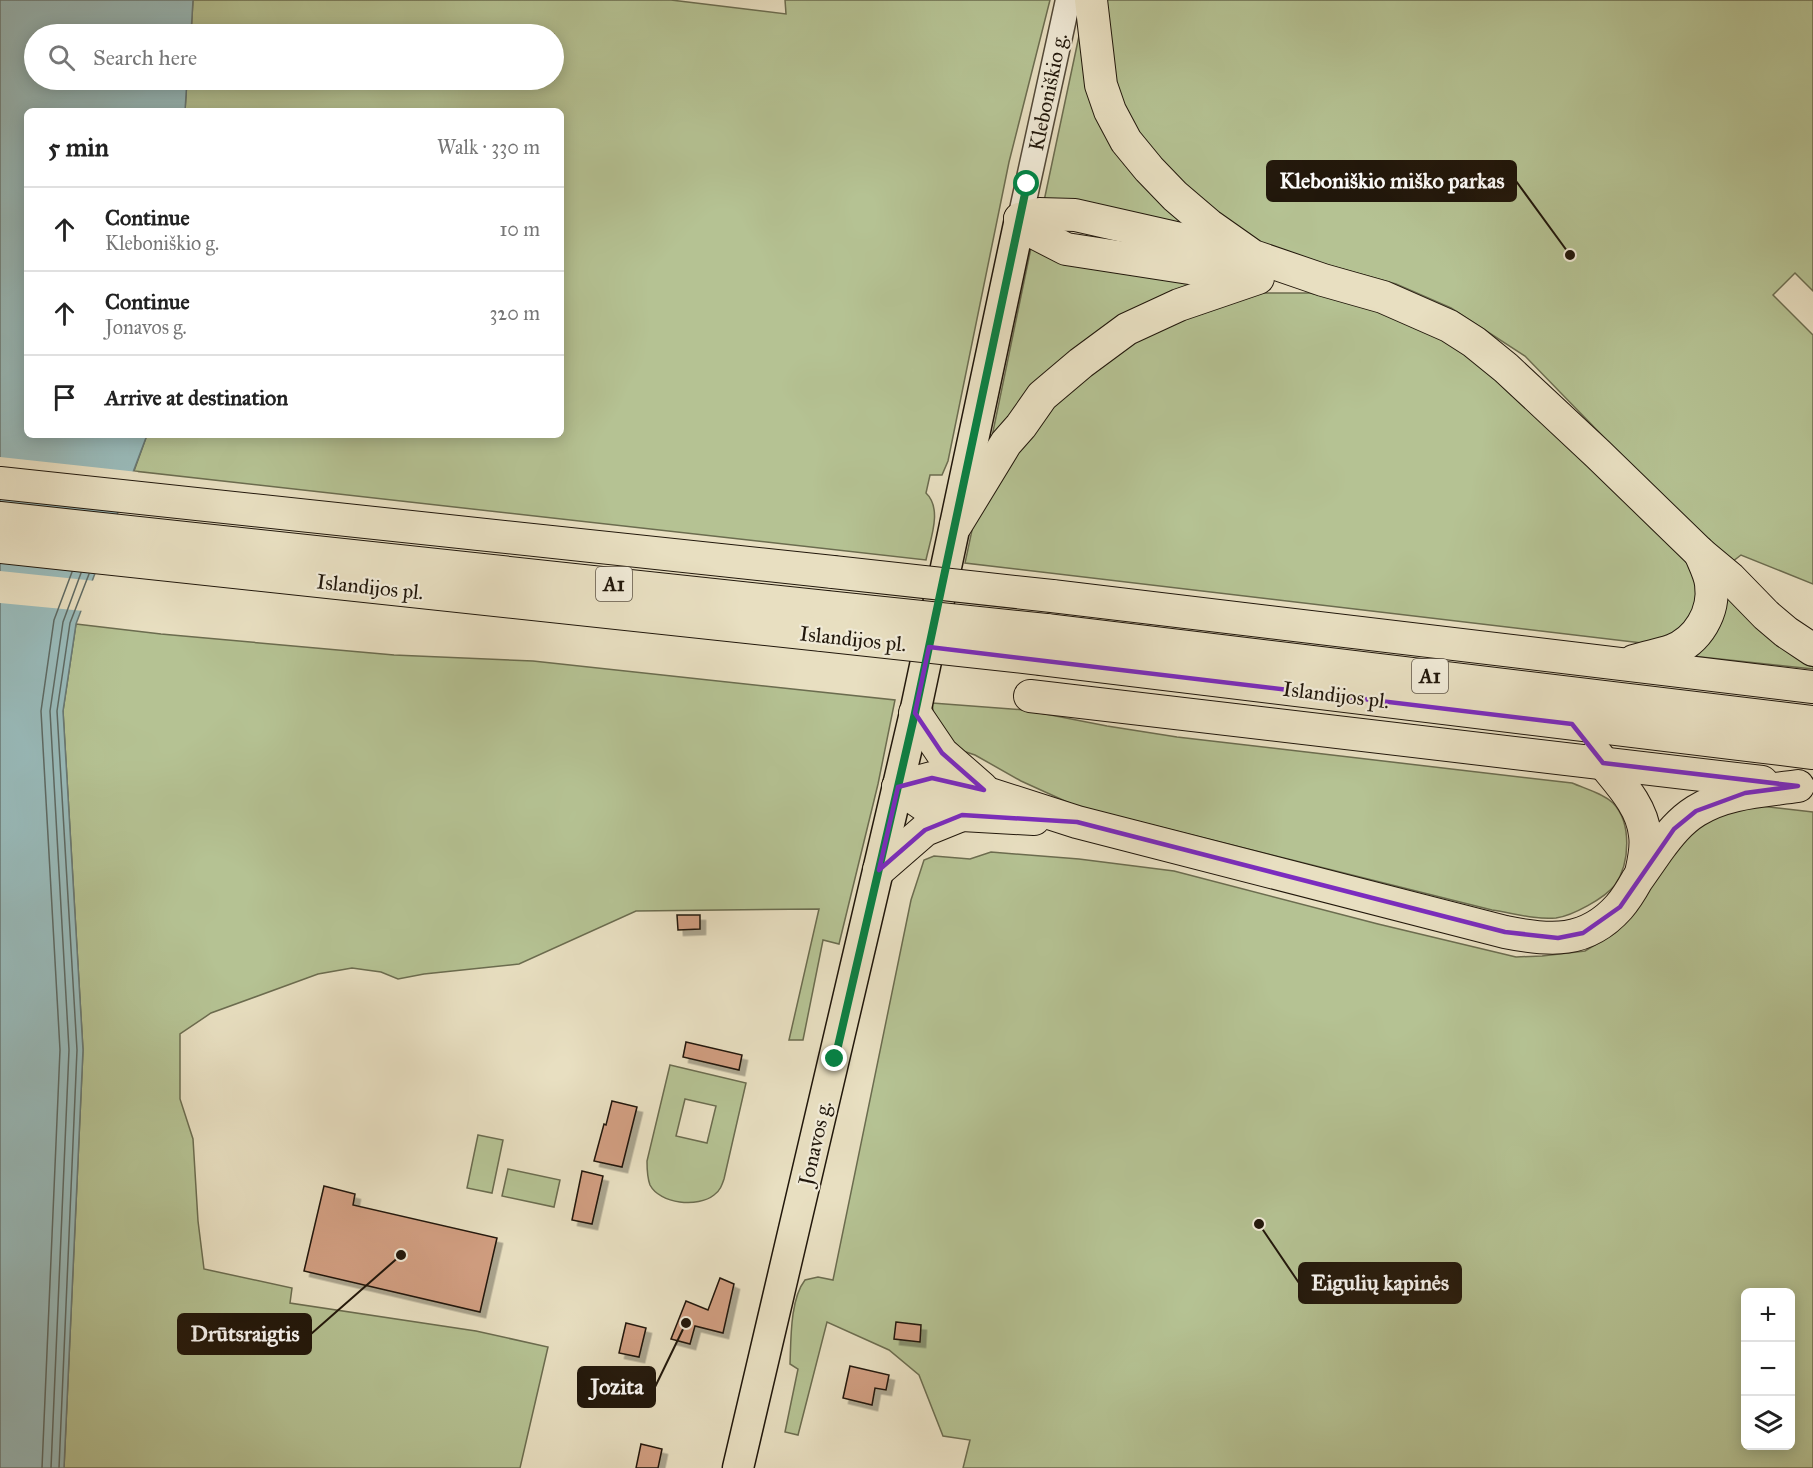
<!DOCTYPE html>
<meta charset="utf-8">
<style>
:root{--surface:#fff;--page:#f6f6f6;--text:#222;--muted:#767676;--line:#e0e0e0}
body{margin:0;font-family:"IM FELL Great Primer",serif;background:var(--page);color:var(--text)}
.controls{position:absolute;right:18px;bottom:18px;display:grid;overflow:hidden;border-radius:9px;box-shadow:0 3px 15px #0003}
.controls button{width:54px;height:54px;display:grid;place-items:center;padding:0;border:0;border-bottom:2px solid var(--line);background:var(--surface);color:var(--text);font:30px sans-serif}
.stop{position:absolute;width:18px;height:18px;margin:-14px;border:4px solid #0b8043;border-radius:50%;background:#fff}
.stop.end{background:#0b8043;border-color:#fff;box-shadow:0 2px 6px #0008}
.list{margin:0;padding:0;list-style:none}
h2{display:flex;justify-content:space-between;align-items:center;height:78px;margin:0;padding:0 24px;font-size:26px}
h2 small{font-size:20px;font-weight:400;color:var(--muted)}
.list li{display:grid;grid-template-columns:39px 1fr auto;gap:18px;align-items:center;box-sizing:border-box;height:84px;padding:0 24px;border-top:2px solid var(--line)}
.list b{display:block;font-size:22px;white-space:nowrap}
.list p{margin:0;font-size:20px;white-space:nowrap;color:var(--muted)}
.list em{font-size:20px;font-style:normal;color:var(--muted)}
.icon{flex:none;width:33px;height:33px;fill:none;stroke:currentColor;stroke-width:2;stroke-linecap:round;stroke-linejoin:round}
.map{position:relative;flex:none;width:1813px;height:1468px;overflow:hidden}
.search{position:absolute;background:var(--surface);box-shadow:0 3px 15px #0003;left:24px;top:24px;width:540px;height:66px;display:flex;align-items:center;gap:15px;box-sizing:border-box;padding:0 21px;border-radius:33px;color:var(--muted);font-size:22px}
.panel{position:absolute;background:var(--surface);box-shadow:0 3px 15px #0003;left:24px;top:108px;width:540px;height:330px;border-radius:9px}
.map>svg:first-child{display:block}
.green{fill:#b5c293;stroke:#6b6c4f;stroke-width:1.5;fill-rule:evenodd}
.water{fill:#9bb;stroke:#697975;stroke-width:1.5}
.pier{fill:#e8dfc1}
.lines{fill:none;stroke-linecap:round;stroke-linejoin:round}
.shore{stroke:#5d6963;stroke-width:1.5}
.building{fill:#d19e81;stroke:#21170b;stroke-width:1.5;filter:url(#shadow)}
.tertiary-casing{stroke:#534938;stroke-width:27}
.primary-casing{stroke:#21170b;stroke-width:33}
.trunk-casing{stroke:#21170b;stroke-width:34}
.tertiary{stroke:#f0ead7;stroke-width:24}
.primary{stroke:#e8dfc1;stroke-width:30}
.trunk{stroke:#e8dfc1;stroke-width:32}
.trunk-bridge-casing{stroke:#21170b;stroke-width:34;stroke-linecap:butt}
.trunk-bridge{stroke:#e8dfc1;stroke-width:32}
.route{stroke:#0b8043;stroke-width:8}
.marked{fill:none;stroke:#7b2cbf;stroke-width:4.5;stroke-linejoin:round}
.labels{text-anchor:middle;stroke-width:4.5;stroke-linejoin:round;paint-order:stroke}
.shield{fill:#f0ead7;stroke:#5f5648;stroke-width:1.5}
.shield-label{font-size:20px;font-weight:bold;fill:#21170b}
.street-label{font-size:21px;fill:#21170b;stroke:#f0ead7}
.leader{fill:none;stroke:#21170b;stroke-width:2}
.callout-dot{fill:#21170b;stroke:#f0ead7;stroke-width:2}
.callout{fill:#21170b;stroke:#21170b;stroke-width:2}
.callout-label{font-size:22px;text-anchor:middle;font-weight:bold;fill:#fff}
</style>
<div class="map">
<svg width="1813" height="1468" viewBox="0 0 1813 1468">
<defs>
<filter id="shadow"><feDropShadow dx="5.5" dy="5.5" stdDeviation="0" flood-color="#0004"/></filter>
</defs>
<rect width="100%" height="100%" fill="#e8dfc1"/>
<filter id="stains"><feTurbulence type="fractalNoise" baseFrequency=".00333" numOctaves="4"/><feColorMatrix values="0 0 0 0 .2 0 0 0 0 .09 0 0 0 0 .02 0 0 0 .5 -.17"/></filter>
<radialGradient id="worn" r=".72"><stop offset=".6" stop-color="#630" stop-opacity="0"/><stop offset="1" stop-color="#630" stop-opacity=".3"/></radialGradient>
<!-- green -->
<g class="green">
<path d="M193 0H671L786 14 785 0H1050L1009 162 948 461 942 475H930L926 493C943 509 930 540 926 560L134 471 147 435H561V111H185L187 80H554V34H191Z"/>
<path d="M1096 0H1813V291L1795 273 1773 295 1813 335V584L1741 555 1728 565 1525 356 1451 308 1396 284 1285 253 1235 233 1192 203 1118 111Z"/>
<path d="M1083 17 1089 63 1209 235 1044 201Z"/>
<path d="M1032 243 1225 279 1205 289 990 446Z"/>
<path d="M1260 293H1310L1358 304 1410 322 1459 346 1687 556 1702 599 1676 636 1642 643 965 563 978 502 1018 445 1089 368 1129 337Z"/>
<path d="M1720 585 1813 658V669L1692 656Z"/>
<path d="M76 624 161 634 394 655 533 661 895 700 878 784 839 944 823 940 803 1040H789L819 909 636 911 519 964 424 974 398 979 381 972 352 968 318 974 211 1013 180 1034V1099L193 1139 198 1221 204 1269 292 1288 290 1303 476 1331 548 1347 520 1468H64L83 1050 63 711Z"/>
<path d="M932 703 1025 710 1107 726 1177 737 1572 783C1586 789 1602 793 1613 803 1632 823 1630 863 1615 885 1605 898 1572 916 1556 918 1535 920 1513 913 1492 910L1076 806 1021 781 975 755 960 750 935 723Z"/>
<path d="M1752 805 1813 812V1468H963L970 1440 943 1436 919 1375 889 1350 827 1322 798 1435 785 1432 798 1369 790 1364C791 1340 790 1299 805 1280L818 1277 833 1280 911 900 924 860 934 856 970 859 991 852 1079 859 1174 871 1378 924 1516 957 1542 956 1585 951 1615 933 1638 906 1659 872 1701 821ZM1746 1292H1790V1446H1746Z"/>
<path d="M670 1065 746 1083 724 1179C722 1185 720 1191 714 1195 698 1208 660 1204 650 1185 647 1177 647 1169 647 1161ZM685 1099 716 1106 707 1143 676 1136Z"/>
<path d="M478 1135 503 1140 492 1193 467 1188Z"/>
<path d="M508 1169 560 1180 554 1207 502 1196Z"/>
</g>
<!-- water -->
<path class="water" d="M0 0H193L191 34H34V80H187L185 111H27V435H147L76 624 63 711 83 1050 64 1468H0Z"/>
<!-- pier -->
<g class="pier">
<path d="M0 457 138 472 124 507 0 494Z"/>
<path d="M0 571 96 581 84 611 0 603Z"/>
</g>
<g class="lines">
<!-- shore -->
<g class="shore">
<path d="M42 1468 60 1050 41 711 54 620 72 572"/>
<path d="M51 1468 69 1050 50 711 63 622 81 573"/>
<path d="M59 1468 77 1050 57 711 70 623 89 574"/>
</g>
</g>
<!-- building -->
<g class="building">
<path d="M677 915H700V929L678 930Z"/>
<path d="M686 1042 742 1055 739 1070 683 1057Z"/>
<path d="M612 1101 637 1107 622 1167 594 1161 604 1124 606 1125Z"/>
<path d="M582 1171 603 1176 592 1224 572 1220Z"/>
<path d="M324 1186 355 1194 353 1205 497 1238 480 1312 304 1271Z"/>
<path d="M720 1278 734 1284 723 1333 695 1326 690 1344 671 1339 686 1301 708 1310Z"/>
<path d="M896 1322 921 1325 920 1342 894 1339Z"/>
<path d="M626 1323 646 1328 639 1357 619 1353Z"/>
<path d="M850 1366 889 1375 886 1390 875 1388 872 1405 843 1398Z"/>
<path d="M641 1444 662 1449 658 1468H636Z"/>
</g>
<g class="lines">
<!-- tertiary casing -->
<g class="tertiary-casing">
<path id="tertiary" d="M1020 219 1068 0"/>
</g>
<!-- primary casing -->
<g class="primary-casing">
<path id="primary" d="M738 1468 915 713 1020 219"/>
</g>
<!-- trunk casing -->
<g class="trunk-casing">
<g id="trunk">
<path d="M1091 0 1101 85 1110 111 1126 141 1149 169 1175 196 1209 225 1253 256 1323 280 1383 297 1449 326 1474 342 1506 368 1598 454 1700 553 1730 578 1766 615 1786 632 1813 650"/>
<path d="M1020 219 1033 232 1066 249 1254 278"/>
<path d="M1020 219 1039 214 1075 215 1238 252"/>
<path d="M0 483 833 572"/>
<path d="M0 518 826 607"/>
<path d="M956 525 1006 443 1021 426 1042 396 1081 363 1127 329 1179 305 1258 278"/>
<path d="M0 547 822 635"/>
<path d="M1052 596 1813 687"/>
<path d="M1046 630 1813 722"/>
<path d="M1041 659 1813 753"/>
<path d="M1634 661C1646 657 1659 655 1671 651 1698 641 1715 612 1711 584 1710 574 1704 563 1700 553"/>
<path d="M1030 696 1762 782"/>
<path d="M915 713 942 753 982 788"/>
<path d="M1597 755C1615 779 1642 803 1645 835 1647 848 1644 860 1641 873"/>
<path d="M898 787 932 778 965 786 1077 822 1505 932C1550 941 1586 944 1619 907 1626 899 1632 889 1637 880 1644 870 1651 860 1658 850 1669 835 1680 821 1696 811 1726 792 1764 791 1798 786"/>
<path d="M898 787 927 807 962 815 1034 819"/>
<path d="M879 870 925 830 962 815"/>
</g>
</g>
<!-- tertiary -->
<use href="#tertiary" class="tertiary"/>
<!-- primary -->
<use href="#primary" class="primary"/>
<!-- trunk -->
<use href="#trunk" class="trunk"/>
<!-- trunk-bridge casing -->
<g class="trunk-bridge-casing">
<g id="trunk-bridge">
<path d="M833 572 1052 596"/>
<path d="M826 607 1046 630"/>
<path d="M822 635 1041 659"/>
</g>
</g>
<!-- trunk-bridge -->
<use href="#trunk-bridge" class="trunk-bridge"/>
</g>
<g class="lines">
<!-- route -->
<path class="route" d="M835 1059 915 713 1027 184"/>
</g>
<!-- marked area -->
<path class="marked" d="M929 647 1572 724 1603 763 1798 786 1745 793 1696 811 1674 829 1620 907 1583 933 1558 938 1505 932 1077 822 962 815 925 830 879 870 898 787 932 778 984 790 942 753 915 713Z"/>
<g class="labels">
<!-- shield labels -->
<g class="shield">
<rect x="596" y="567" width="36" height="34" rx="4.5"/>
<rect x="1412" y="659" width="36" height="34" rx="4.5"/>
</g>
<g class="shield-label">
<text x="614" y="591">A1</text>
<text x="1430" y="683">A1</text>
</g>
<!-- street labels -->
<g class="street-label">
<text transform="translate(1048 92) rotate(-78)" y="7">Kleboniškio g.</text>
<text transform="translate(370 587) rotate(6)" y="7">Islandijos pl.</text>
<text transform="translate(853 639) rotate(6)" y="7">Islandijos pl.</text>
<text transform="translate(1336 695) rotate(7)" y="7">Islandijos pl.</text>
<text transform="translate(815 1143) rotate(-77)" y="7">Jonavos g.</text>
</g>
</g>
<!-- callouts -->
<path class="leader" d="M1570 255L1516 181M1259 1224L1299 1283M401 1255L311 1334M686 1323L655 1387"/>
<g class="callout-dot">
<circle cx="1570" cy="255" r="6"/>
<circle cx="1259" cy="1224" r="6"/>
<circle cx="401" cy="1255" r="6"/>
<circle cx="686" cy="1323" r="6"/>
</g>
<g class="callout">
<rect x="1267" y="161" width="249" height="40" rx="6"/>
<rect x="1299" y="1263" width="162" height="40" rx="6"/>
<rect x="178" y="1314" width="133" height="40" rx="6"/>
<rect x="578" y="1367" width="77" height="40" rx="6"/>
</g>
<g class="callout-label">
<text x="1392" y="188">Kleboniškio miško parkas</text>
<text x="1380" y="1290">Eigulių kapinės</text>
<text x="245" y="1341">Drūtsraigtis</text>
<text x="617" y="1394">Jozita</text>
</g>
<rect width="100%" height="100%" filter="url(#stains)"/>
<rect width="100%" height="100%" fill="url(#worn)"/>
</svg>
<div class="controls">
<button>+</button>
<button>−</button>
<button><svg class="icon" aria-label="layers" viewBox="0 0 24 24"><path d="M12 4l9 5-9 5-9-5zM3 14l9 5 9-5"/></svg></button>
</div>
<div class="stop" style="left:1027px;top:184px"></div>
<div class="stop end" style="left:835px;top:1059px"></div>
<div class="search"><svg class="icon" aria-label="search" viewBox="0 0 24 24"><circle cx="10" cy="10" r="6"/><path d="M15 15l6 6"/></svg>Search here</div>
<section class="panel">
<h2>5 min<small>Walk · 330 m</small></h2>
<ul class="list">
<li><svg class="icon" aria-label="ahead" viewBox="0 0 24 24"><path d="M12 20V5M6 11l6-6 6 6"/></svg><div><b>Continue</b><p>Kleboniškio g.</p></div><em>10 m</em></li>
<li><svg class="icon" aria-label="ahead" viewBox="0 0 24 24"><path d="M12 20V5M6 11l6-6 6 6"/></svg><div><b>Continue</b><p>Jonavos g.</p></div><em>320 m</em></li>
<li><svg class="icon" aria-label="arrive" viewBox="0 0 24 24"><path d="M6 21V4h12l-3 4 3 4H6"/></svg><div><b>Arrive at destination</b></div></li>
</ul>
</section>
</div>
